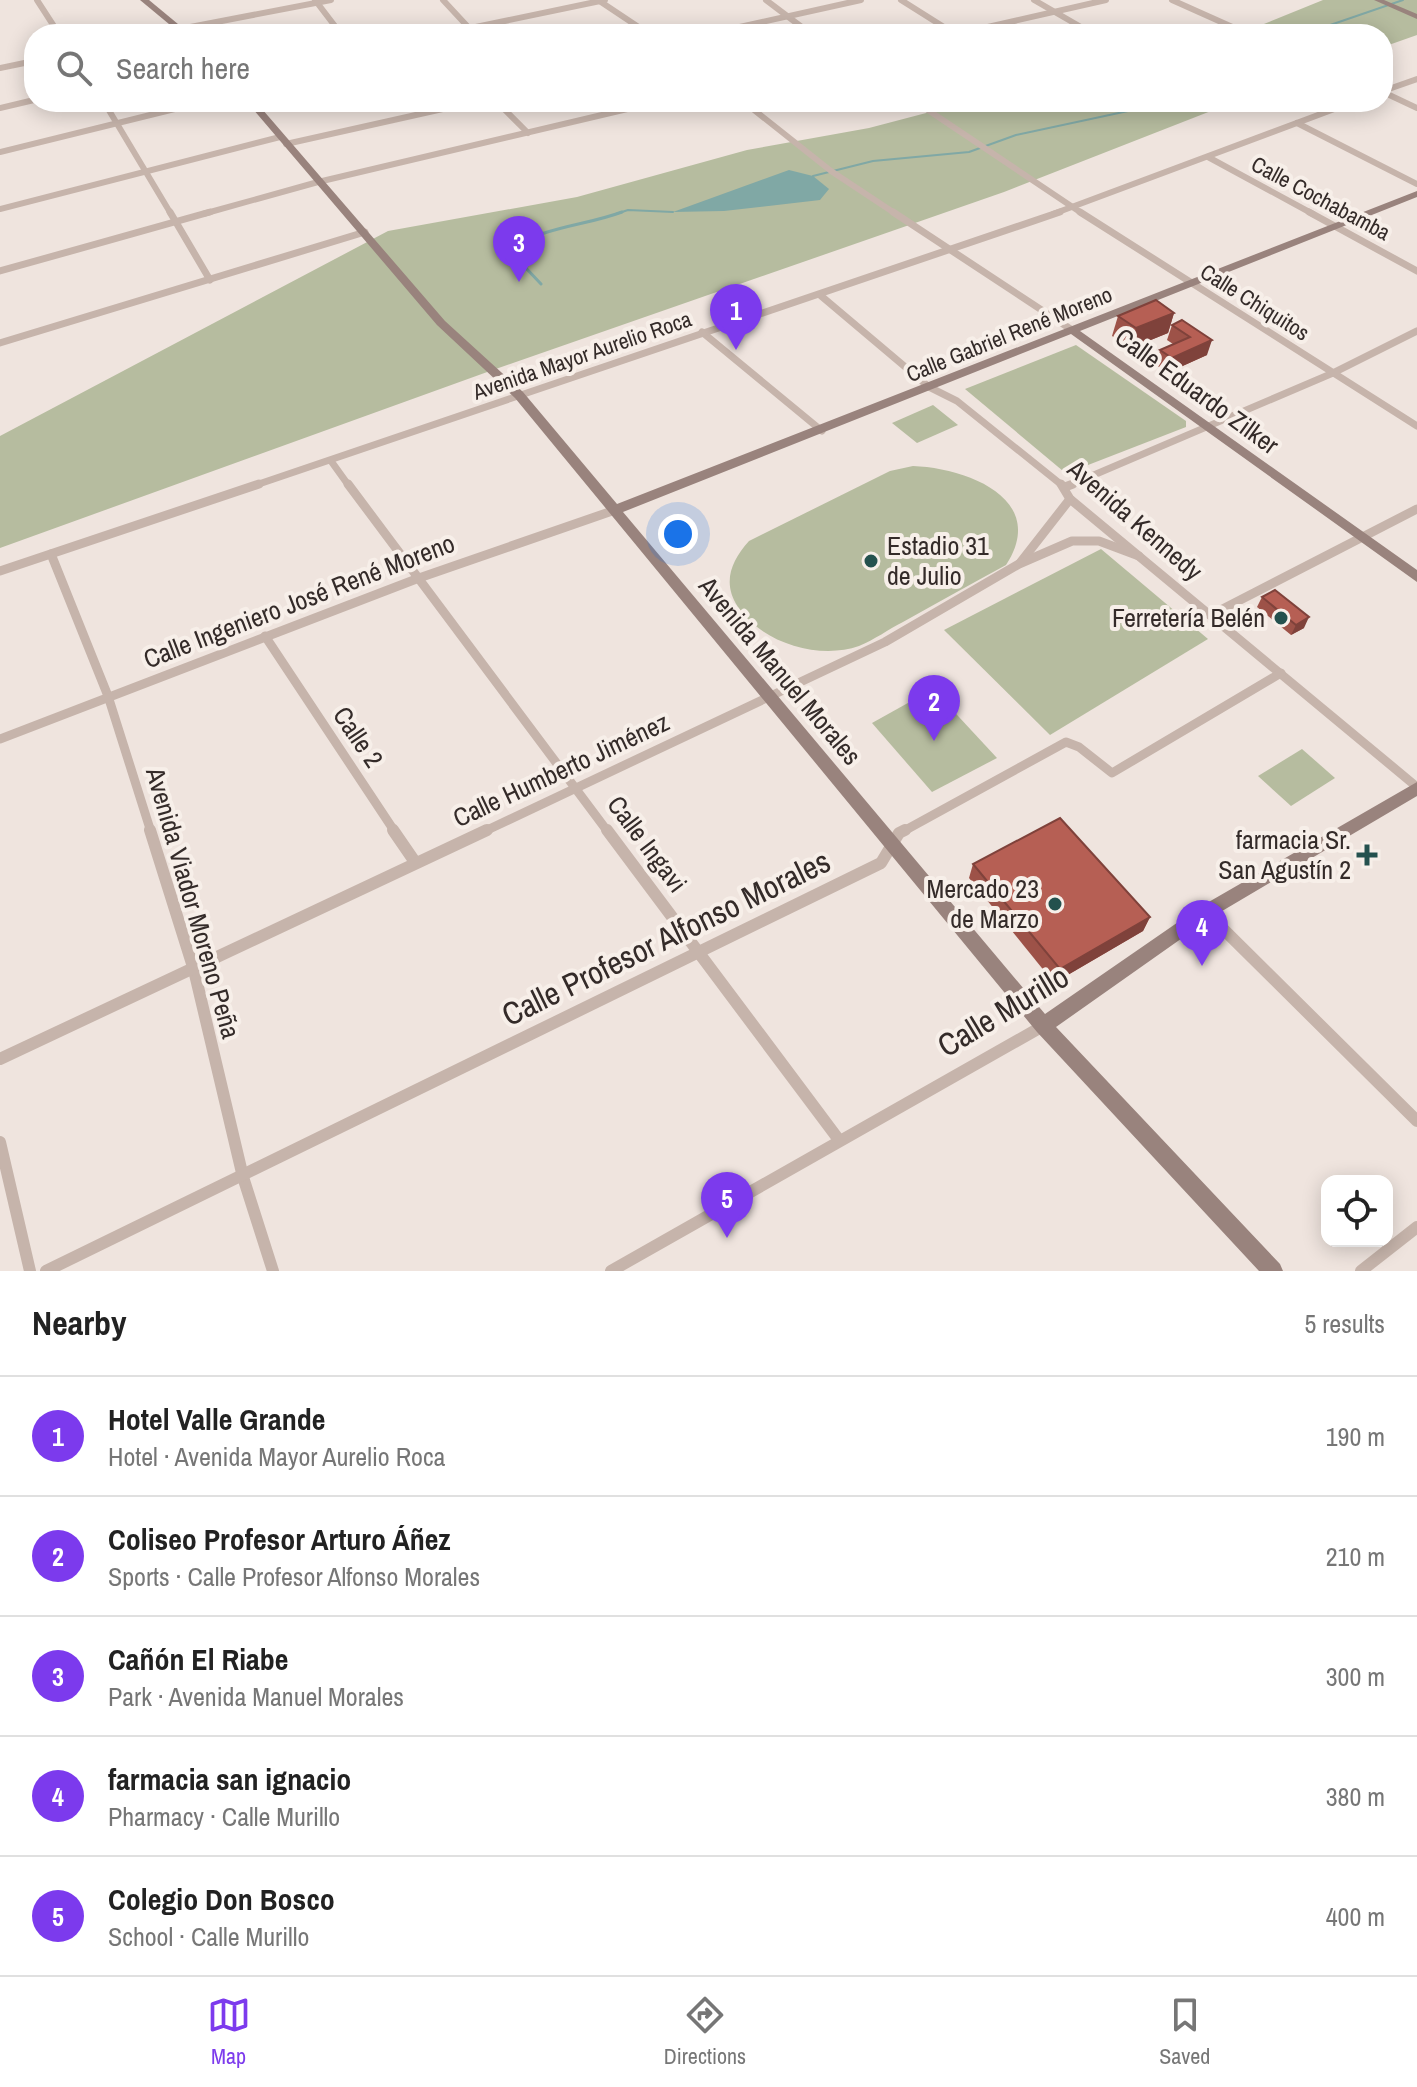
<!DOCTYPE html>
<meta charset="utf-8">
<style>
:root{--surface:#fff;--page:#f6f6f6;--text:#222;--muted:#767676;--line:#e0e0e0;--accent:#7c3aed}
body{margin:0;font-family:"Archivo Narrow",sans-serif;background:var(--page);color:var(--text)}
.controls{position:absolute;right:24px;bottom:24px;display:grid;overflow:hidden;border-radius:16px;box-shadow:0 4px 20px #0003}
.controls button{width:72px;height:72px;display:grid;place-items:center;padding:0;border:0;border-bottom:2px solid var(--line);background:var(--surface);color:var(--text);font:40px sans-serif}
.you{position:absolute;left:678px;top:534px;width:28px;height:28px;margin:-20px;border:6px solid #fff;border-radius:50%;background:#1a73e8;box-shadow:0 0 0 12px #1a73e833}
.badge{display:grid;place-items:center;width:52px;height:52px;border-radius:50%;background:var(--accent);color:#fff;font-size:26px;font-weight:700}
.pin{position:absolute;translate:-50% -66px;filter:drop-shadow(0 2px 4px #0008)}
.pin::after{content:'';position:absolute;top:42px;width:28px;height:24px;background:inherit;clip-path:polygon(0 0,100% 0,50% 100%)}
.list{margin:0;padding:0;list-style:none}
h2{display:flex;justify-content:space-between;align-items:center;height:104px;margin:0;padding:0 32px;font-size:34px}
h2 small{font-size:26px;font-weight:400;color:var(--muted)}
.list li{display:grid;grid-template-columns:52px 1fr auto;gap:24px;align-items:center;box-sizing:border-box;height:120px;padding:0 32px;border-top:2px solid var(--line)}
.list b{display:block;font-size:30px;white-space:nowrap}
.list p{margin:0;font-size:26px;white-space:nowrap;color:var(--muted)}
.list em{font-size:26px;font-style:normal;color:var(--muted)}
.icon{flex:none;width:44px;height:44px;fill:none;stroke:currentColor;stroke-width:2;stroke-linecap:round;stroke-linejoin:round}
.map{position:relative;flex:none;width:1417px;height:1271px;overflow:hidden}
.search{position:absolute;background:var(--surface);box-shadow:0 4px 20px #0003;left:24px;right:24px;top:24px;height:88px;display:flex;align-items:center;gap:20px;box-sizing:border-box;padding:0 28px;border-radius:32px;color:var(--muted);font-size:30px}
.sheet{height:704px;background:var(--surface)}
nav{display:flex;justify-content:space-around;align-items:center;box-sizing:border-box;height:112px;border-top:2px solid var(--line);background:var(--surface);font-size:22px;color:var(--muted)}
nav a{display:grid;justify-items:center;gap:4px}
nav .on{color:var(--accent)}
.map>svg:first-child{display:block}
.green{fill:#b6bc9f}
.water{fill:#80a8a5}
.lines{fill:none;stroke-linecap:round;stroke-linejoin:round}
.stream-far1{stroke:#80a8a5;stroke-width:2}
.stream{stroke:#80a8a5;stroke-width:3}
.street-far3{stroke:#c6b4ab;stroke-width:6}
.street-far2{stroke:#c6b4ab;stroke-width:7}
.street-far1{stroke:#c6b4ab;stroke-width:9}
.street{stroke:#c6b4ab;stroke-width:12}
.secondary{fill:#99837d;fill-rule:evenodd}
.wall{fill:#9d5248}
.shaded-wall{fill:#7f423b}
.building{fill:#b65f54;stroke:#7f423b;stroke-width:2}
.poi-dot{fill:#24514e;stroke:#f7efe9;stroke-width:3}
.labels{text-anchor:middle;stroke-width:8;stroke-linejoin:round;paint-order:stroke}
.far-street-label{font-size:22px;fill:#342b29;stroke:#f7efe9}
.street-label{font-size:26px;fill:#342b29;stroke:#f7efe9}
.poi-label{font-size:26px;fill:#342b29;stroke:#f7efe9;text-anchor:end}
.near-street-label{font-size:32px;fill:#342b29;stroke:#f7efe9}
</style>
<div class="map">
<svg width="1417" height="1271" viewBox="0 0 1417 1271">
<rect width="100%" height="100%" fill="#efe4de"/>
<!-- green -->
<g class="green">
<path d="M1323 0H1417V35L1383 47V34H1228L1259 26Z"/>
<path d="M968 102H1234L1004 192 490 371 0 548V436L388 231 577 197 747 150 869 128Z"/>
<path d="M1076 345 1186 421V427L1070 472 1063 471 965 389Z"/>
<path d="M933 405 958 425 917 443 892 423Z"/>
<path d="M913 466C967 468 1049 499 1006 565 971 584 937 603 903 622 889 629 874 640 859 646 819 660 762 643 738 607 722 583 731 561 749 541L890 471Z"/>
<path d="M1101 549 1208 639 1050 735 944 630Z"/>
<path d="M933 689 997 758 932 792 872 723Z"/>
<path d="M1302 749 1335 778 1291 806 1258 776Z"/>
</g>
<!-- water -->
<path class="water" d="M789 170 813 176 829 189 820 200 724 211 673 212Z"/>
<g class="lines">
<!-- stream-far1 -->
<g class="stream-far1">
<path d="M1304 34 1403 0"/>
<path d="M813 176 873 161 969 152 1016 135 1170 102"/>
<path d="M616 214 628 210 673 212"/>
</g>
<!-- stream -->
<path class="stream" d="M541 284 524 266 513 263 528 254 524 246 532 244 526 240C556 226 590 224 622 212"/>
<!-- street-far3 -->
<g class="street-far3">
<path d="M37 0 59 34"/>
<path d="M315 0 341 34"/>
<path d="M443 0 469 28"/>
<path d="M598 0 649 34"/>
<path d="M766 0 811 34"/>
<path d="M901 0 955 34"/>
<path d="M1034 0 1093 34"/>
<path d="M1172 0 1248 34"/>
<path d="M154 34 331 0"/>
<path d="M442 34 605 0"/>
<path d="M609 34 639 27"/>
<path d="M708 34 861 0"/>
<path d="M957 34 1106 0"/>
<path d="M0 68 34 61"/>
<path d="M1383 91 1417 79"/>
<path d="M1383 92 1417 108"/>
<path d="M104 102 171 214"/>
<path d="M497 102 528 133"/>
<path d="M744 102 831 171 896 214"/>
<path d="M916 102 1083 214"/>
<path d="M0 108 34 100"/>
<path d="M256 108 287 102"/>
<path d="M1297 123 1417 184"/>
<path d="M286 144 474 102"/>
<path d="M0 152 203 102"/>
<path d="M1208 157 1313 214"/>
<path d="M0 209 280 137"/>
<path d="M203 214 318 182 657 102"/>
<path d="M1053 214 1353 102"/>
</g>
<!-- street-far2 -->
<g class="street-far2">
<path d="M170 212 210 280"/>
<path d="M893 212 1072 330"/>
<path d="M1080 212 1417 426"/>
<path d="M1309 212 1417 271"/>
<path d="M0 271 210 212"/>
<path d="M820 295 929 387 957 401 1063 486"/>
<path d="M702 332 822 431"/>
<path d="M0 343 365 232"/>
<path d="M331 461 349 486"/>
<path d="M253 486 1060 212"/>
<path d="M1068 486 1333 373 1417 331"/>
</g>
<!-- street-far1 -->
<g class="street-far1">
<path d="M348 484 608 832"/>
<path d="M1061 484 1070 499 1417 787"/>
<path d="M1065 487 1073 484"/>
<path d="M51 554 108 696 151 832"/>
<path d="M1020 563 1070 499"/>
<path d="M0 571 259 484"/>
<path d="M1211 615 1417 509"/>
<path d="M265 636 395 832"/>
<path d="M0 739 419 578 615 510"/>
<path d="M483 832 885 642 1019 564 1072 541H1099L1139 556"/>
<path d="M902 832 1066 742 1079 747 1112 773 1281 673"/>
</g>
<!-- street -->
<g class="street">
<path d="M150 830 194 970 243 1177 273 1271"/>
<path d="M393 830 415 862"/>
<path d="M607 830 839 1140"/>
<path d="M1206 912 1417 1121"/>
<path d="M0 1059 487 830"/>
<path d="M0 1142 30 1271"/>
<path d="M46 1271 881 863 899 833 905 830"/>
<path d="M611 1271 1043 1026"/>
<path d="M1361 1271 1417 1227"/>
</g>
<!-- secondary -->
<g class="secondary">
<path d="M140 0H149L190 34H181Z"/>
<path d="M1374 0H1384L1417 14V19Z"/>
<path d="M247 102H256L445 321 523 392 617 504 1417 191V197L1080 331 1417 570V582L1071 334 623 512 1045 1014 1200 907 1417 782V796L1212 917 1056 1027 1280 1264 1283 1271H1259L1037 1032 515 398 437 325Z"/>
</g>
</g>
<!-- wall -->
<g class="wall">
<path d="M1174 313 1168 333 1131 348 1112 336 1118 316Z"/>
<path d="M1182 320 1207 355 1167 373 1156 365 1160 350 1173 344 1167 340 1172 325Z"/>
<path d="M1262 597 1304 628 1291 635 1257 607Z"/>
<path d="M973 864 1150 917 1143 931 1054 983 969 878Z"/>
</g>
<!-- shaded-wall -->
<g class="shaded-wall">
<path d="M1174 313 1168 333 1131 348 1136 328Z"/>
<path d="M1212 340 1207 355 1167 373 1172 358Z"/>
<path d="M1309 617 1304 628 1291 635 1296 625Z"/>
<path d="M1150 917 1143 931 1054 983 1060 969Z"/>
</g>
<!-- building -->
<g class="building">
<path d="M1156 300 1174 313 1136 328 1118 316Z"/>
<path d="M1182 320 1212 340 1172 358 1160 350 1190 337 1172 325Z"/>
<path d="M1275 590 1309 617 1296 625 1262 597Z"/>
<path d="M1060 818 1150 917 1060 969 973 864Z"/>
</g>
<!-- markers -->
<g class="poi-dot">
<circle cx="871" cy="561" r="8"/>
<circle cx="1281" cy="618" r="8"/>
<path d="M1363 843h8v8h8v8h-8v8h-8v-8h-8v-8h8z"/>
<circle cx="1055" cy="904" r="8"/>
</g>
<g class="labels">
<!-- far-street labels -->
<g class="far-street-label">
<text transform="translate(1321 198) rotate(28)" y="8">Calle Cochabamba</text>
<text transform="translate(1255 302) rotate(32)" y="8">Calle Chiquitos</text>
<text transform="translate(1009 334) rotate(-22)" y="8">Calle Gabriel René Moreno</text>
<text transform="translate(582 355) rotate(-19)" y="8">Avenida Mayor Aurelio Roca</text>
</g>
<!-- street labels -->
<g class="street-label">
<text transform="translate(1197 391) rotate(36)" y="9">Calle Eduardo Zilker</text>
<text transform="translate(1135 520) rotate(41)" y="9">Avenida Kennedy</text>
<text transform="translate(299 601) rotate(-21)" y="9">Calle Ingeniero José René Moreno</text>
<text transform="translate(780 671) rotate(50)" y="9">Avenida Manuel Morales</text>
<text transform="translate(358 737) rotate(56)" y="9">Calle 2</text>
<text transform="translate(561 770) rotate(-25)" y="9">Calle Humberto Jiménez</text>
<text transform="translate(647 844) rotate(53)" y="9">Calle Ingavi</text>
<text transform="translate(193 903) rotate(74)" y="9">Avenida Viador Moreno Peña</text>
</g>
<!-- poi labels -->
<g class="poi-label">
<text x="887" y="555" text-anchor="start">Estadio 31<tspan x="887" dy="30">de Julio</tspan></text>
<text x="1265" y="627">Ferretería Belén</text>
<text x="1351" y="849">farmacia Sr.<tspan x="1351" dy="30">San Agustín 2</tspan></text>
<text x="1039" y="898">Mercado 23<tspan x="1039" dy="30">de Marzo</tspan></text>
</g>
<!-- near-street labels -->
<g class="near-street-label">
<text transform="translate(666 938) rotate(-26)" y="11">Calle Profesor Alfonso Morales</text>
<text transform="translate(1003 1011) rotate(-31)" y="11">Calle Murillo</text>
</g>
</g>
</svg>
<div class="controls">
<button><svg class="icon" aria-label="locate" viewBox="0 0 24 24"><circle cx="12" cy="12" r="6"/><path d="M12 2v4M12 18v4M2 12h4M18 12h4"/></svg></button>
</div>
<div class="you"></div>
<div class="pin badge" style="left:736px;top:350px">1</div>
<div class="pin badge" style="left:934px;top:741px">2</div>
<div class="pin badge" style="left:519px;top:282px">3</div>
<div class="pin badge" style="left:1202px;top:966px">4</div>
<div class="pin badge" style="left:727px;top:1238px">5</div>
<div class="search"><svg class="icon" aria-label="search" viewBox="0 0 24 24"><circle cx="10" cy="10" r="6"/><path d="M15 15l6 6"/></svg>Search here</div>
</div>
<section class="sheet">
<h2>Nearby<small>5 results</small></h2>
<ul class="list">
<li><span class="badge">1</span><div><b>Hotel Valle Grande</b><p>Hotel · Avenida Mayor Aurelio Roca</p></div><em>190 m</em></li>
<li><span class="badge">2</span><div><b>Coliseo Profesor Arturo Áñez</b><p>Sports · Calle Profesor Alfonso Morales</p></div><em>210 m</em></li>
<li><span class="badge">3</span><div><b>Cañón El Riabe</b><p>Park · Avenida Manuel Morales</p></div><em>300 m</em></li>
<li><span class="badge">4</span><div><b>farmacia san ignacio</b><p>Pharmacy · Calle Murillo</p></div><em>380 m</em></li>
<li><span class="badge">5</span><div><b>Colegio Don Bosco</b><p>School · Calle Murillo</p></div><em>400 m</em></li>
</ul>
</section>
<nav>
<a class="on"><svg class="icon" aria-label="map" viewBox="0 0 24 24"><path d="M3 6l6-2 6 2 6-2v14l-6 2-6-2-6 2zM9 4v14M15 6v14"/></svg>Map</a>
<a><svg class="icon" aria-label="directions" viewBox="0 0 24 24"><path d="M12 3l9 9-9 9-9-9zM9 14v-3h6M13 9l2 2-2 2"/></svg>Directions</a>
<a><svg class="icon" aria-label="saved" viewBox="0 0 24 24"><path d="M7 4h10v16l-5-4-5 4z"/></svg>Saved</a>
</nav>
